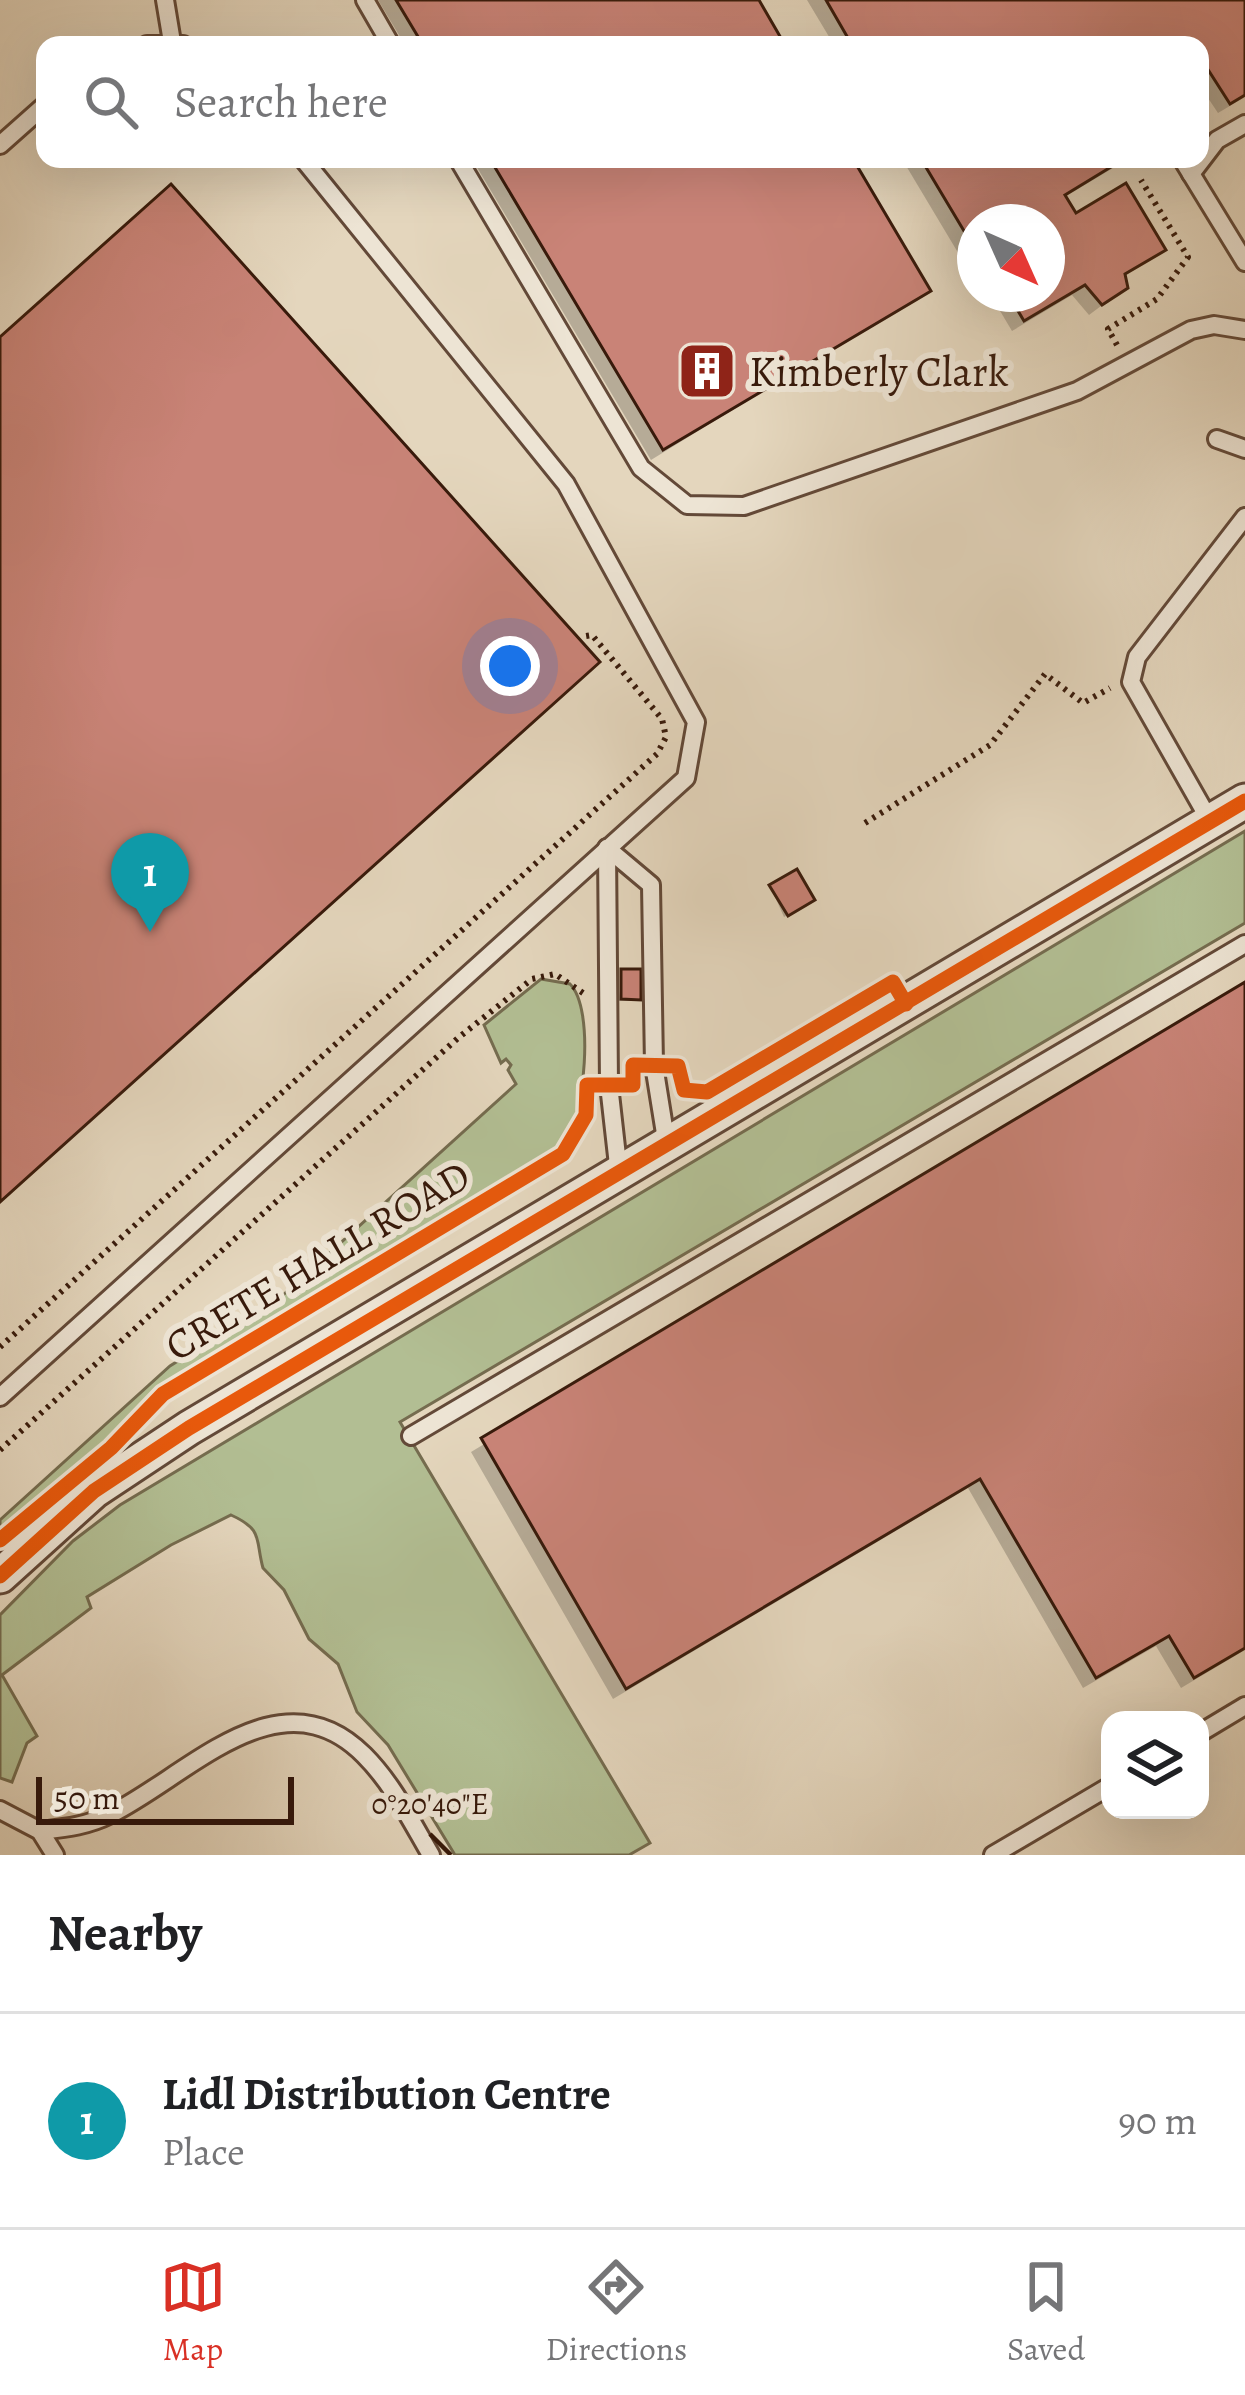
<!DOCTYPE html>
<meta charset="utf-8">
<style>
:root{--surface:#fff;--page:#f6f6f6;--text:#202124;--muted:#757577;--line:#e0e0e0;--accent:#d93025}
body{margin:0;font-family:Alegreya,serif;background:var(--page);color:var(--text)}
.controls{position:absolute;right:36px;bottom:36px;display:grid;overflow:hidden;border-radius:24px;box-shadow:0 12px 48px #0002}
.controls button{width:108px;height:108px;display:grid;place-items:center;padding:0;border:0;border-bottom:3px solid var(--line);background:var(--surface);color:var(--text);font:60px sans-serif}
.compass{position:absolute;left:957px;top:204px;width:108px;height:108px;border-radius:50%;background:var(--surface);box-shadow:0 12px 48px #0002;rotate:135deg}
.scale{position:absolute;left:36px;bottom:30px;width:258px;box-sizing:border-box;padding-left:12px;border:6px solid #381a0b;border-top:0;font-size:33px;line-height:42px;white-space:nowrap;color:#381a0b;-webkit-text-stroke:9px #ede4d4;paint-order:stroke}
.you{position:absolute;left:510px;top:666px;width:42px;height:42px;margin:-30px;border:9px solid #fff;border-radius:50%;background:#1a73e8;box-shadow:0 0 0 18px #1a73e833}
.badge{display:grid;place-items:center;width:78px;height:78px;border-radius:50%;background:var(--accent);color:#fff;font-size:39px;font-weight:700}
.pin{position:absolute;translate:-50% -99px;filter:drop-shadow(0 3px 6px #0008)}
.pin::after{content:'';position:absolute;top:63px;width:42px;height:36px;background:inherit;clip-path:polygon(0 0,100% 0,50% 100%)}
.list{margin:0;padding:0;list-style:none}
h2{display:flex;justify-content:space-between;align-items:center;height:156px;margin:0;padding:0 48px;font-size:51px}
h2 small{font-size:39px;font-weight:400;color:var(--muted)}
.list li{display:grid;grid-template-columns:78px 1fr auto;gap:36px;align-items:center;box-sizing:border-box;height:216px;padding:0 48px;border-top:3px solid var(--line)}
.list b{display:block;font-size:45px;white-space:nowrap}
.list p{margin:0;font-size:39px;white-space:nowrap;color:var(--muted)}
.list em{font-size:39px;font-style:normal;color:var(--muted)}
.icon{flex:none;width:66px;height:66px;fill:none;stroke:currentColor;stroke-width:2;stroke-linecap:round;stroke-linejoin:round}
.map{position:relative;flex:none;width:1245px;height:1855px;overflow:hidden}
.search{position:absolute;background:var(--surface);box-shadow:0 12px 48px #0002;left:36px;right:36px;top:36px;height:132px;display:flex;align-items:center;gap:30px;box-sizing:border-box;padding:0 42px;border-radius:24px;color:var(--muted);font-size:45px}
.sheet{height:372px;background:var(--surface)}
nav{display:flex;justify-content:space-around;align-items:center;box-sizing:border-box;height:168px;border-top:3px solid var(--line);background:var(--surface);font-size:33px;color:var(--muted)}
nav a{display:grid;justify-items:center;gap:6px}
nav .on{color:var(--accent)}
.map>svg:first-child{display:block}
.green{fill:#b2be93;stroke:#756c4f;stroke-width:3}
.shadow{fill:#0003}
.building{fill:#c98377;stroke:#381a0b;stroke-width:3}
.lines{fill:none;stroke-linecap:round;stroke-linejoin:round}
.lane-casing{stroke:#634938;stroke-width:22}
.street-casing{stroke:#634938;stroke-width:39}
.path{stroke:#381a0b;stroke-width:6;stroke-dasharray:3 6;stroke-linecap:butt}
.lane{stroke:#ede4d4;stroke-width:16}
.street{stroke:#ede4d4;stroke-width:33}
.cycleway-casing{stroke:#ede4d4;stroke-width:22}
.cycleway{stroke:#e8590c;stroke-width:15}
.ticks{fill:none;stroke:#381a0b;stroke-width:4.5}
.labels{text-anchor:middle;stroke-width:12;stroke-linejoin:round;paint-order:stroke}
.poi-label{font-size:42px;fill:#381a0b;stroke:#ede4d4;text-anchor:start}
.street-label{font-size:42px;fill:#381a0b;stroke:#ede4d4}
.ticks-label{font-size:30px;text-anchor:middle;fill:#381a0b;stroke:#ede4d4;stroke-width:12;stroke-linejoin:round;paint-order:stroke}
</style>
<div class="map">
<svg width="1245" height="1855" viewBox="0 0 1245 1855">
<rect width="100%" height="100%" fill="#e4d6bd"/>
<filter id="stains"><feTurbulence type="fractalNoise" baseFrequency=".00167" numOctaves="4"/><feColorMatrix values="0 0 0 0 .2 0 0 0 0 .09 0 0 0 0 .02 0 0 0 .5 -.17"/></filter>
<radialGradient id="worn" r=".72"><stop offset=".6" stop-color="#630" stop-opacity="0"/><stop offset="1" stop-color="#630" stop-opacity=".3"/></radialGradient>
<!-- green -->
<g class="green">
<path d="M1245 831V923L400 1422 650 1843 629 1855H455L388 1745 357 1712 338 1664 309 1639 284 1590 263 1568C255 1539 264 1530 231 1515L171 1545 87 1597 91 1608 2 1675 37 1736 27 1743 12 1782 0 1778V1615L73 1541 120 1505Z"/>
<path d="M541 979 570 984C595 1009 585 1116 564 1143L160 1386 109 1438 0 1530V1520L170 1366 283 1295 516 1084 508 1070 511 1065 506 1059 501 1063 484 1025Z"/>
</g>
<!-- shadow -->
<g class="shadow">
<path d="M378 0H755L782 45H405Z"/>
<path d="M807 0H1245V97L1218 113 1200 86V45H834Z"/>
<path d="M472 159H849L927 290 651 460Z"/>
<path d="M902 159H1128L1063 198 1075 217 1163 249 1123 277 1125 288 1089 315 1072 295 1012 331 990 294H1047V222H975V247L960 256Z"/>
<path d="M771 888 809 902 784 917Z"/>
<path d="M622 972 638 998 635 1001H619Z"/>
<path d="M1245 985V1650L1181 1688 1156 1646 1083 1688 968 1488 613 1699 471 1452Z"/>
</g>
<!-- building -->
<g class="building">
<path d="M396 0H759L785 45H423Z"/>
<path d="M826 0H1245V95L1230 104 1200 57V45H852Z"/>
<path d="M490 159H853L931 291 663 450Z"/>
<path d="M921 159H1124L1065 195 1076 213 1126 183 1166 250 1125 274 1128 288 1102 305 1085 285 1024 321 1008 294H1047V222H1026L1023 216 1013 222H975L973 246Z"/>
<path d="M171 184 600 662 0 1202V337Z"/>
<path d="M797 869 815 900 788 916 769 885Z"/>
<path d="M621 969H641V1000L621 999Z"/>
<path d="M1245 982V1648L1194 1678 1169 1636 1096 1678 980 1479 626 1689 481 1438Z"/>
</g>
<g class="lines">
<!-- lane casing -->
<g class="lane-casing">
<g id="lane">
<path d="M165 0 172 42"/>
<path d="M365 0 391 45"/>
<path d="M147 45H183"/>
<path d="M0 145 45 105"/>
<path d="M458 159 641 468 687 505 744 506 1077 391 1191 330 1214 325 1245 330"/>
<path d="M1182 159 1245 262"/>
<path d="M1191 174 1217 140 1245 124"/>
<path d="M1217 439 1245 449"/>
<path d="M1210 821 1131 682 1137 657 1245 517"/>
<path d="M607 848 609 1085 619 1174"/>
<path d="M607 848 651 885 654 1065 667 1146"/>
<path d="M0 1397 686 778 696 722 566 484 303 159"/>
<path d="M411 1436 1245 944"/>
<path d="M1200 1733 1245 1706"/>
<path d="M0 1810 40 1831 55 1855"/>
<path d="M40 1831C66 1828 87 1826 111 1814 189 1775 280 1671 364 1755 393 1784 411 1821 431 1855"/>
<path d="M993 1855 1110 1786"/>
</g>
</g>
<!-- street casing -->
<g class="street-casing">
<path id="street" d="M0 1576 94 1491 189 1428 1245 801"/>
</g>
<!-- path -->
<g class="path">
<path d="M1117 345 1108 329 1157 299 1188 257 1141 180"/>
<path d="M865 823 990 745 1045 674 1083 703 1110 688"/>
<path d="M0 1347 657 754 666 737 662 719 592 635 586 636"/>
<path d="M0 1450 458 1038 532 979 555 974 583 993"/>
</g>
<!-- lane -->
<use href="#lane" class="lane"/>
<!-- street -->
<use href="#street" class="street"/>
<!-- cycleway casing -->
<g class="cycleway-casing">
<g id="cycleway">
<path d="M0 1540 111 1448 163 1394 563 1154 586 1115 587 1085H633V1065L678 1066 684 1090 707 1092 893 982 906 1004"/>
<path d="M0 1576 94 1491 189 1428 1245 801"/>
</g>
</g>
<!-- cycleway -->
<use href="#cycleway" class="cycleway"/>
</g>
<!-- ticks -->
<path class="ticks" d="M430 1834 451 1855"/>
<!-- icons -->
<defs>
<g id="building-square" transform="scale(3)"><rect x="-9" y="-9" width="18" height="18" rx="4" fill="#8f2418" stroke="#ede4d4"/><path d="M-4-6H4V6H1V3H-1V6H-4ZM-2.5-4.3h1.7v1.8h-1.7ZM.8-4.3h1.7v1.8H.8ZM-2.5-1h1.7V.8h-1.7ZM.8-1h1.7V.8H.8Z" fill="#fff"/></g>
</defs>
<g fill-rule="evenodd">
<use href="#building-square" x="707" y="371"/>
</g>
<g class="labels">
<!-- poi labels -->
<g class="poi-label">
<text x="749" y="386">Kimberly Clark</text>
</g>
<!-- street labels -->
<g class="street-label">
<text transform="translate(317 1260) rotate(-31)" y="15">CRETE HALL ROAD</text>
</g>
</g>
<g class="ticks-label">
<text x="430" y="1814">0°20'40"E</text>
</g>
<rect width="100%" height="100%" filter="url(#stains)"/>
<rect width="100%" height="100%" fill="url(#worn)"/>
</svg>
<div class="controls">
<button><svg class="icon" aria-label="layers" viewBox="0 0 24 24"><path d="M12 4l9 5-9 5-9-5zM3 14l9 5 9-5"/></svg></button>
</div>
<svg class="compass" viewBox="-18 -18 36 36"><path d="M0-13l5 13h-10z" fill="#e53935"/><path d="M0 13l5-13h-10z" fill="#757577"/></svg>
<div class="scale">50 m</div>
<div class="you"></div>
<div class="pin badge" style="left:150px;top:932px;background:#0f9aa8">1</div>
<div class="search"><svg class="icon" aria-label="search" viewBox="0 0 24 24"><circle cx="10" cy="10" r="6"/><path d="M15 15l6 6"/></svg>Search here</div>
</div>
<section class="sheet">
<h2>Nearby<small></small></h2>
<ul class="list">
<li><span class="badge" style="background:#0f9aa8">1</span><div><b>Lidl Distribution Centre</b><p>Place</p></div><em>90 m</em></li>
</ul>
</section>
<nav>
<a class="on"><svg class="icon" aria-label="map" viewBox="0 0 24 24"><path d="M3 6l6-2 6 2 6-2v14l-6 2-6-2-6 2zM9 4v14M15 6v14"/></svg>Map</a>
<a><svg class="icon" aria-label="directions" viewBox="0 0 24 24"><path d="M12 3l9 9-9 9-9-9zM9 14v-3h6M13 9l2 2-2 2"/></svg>Directions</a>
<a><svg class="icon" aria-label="saved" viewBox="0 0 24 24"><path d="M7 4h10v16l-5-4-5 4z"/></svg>Saved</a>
</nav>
